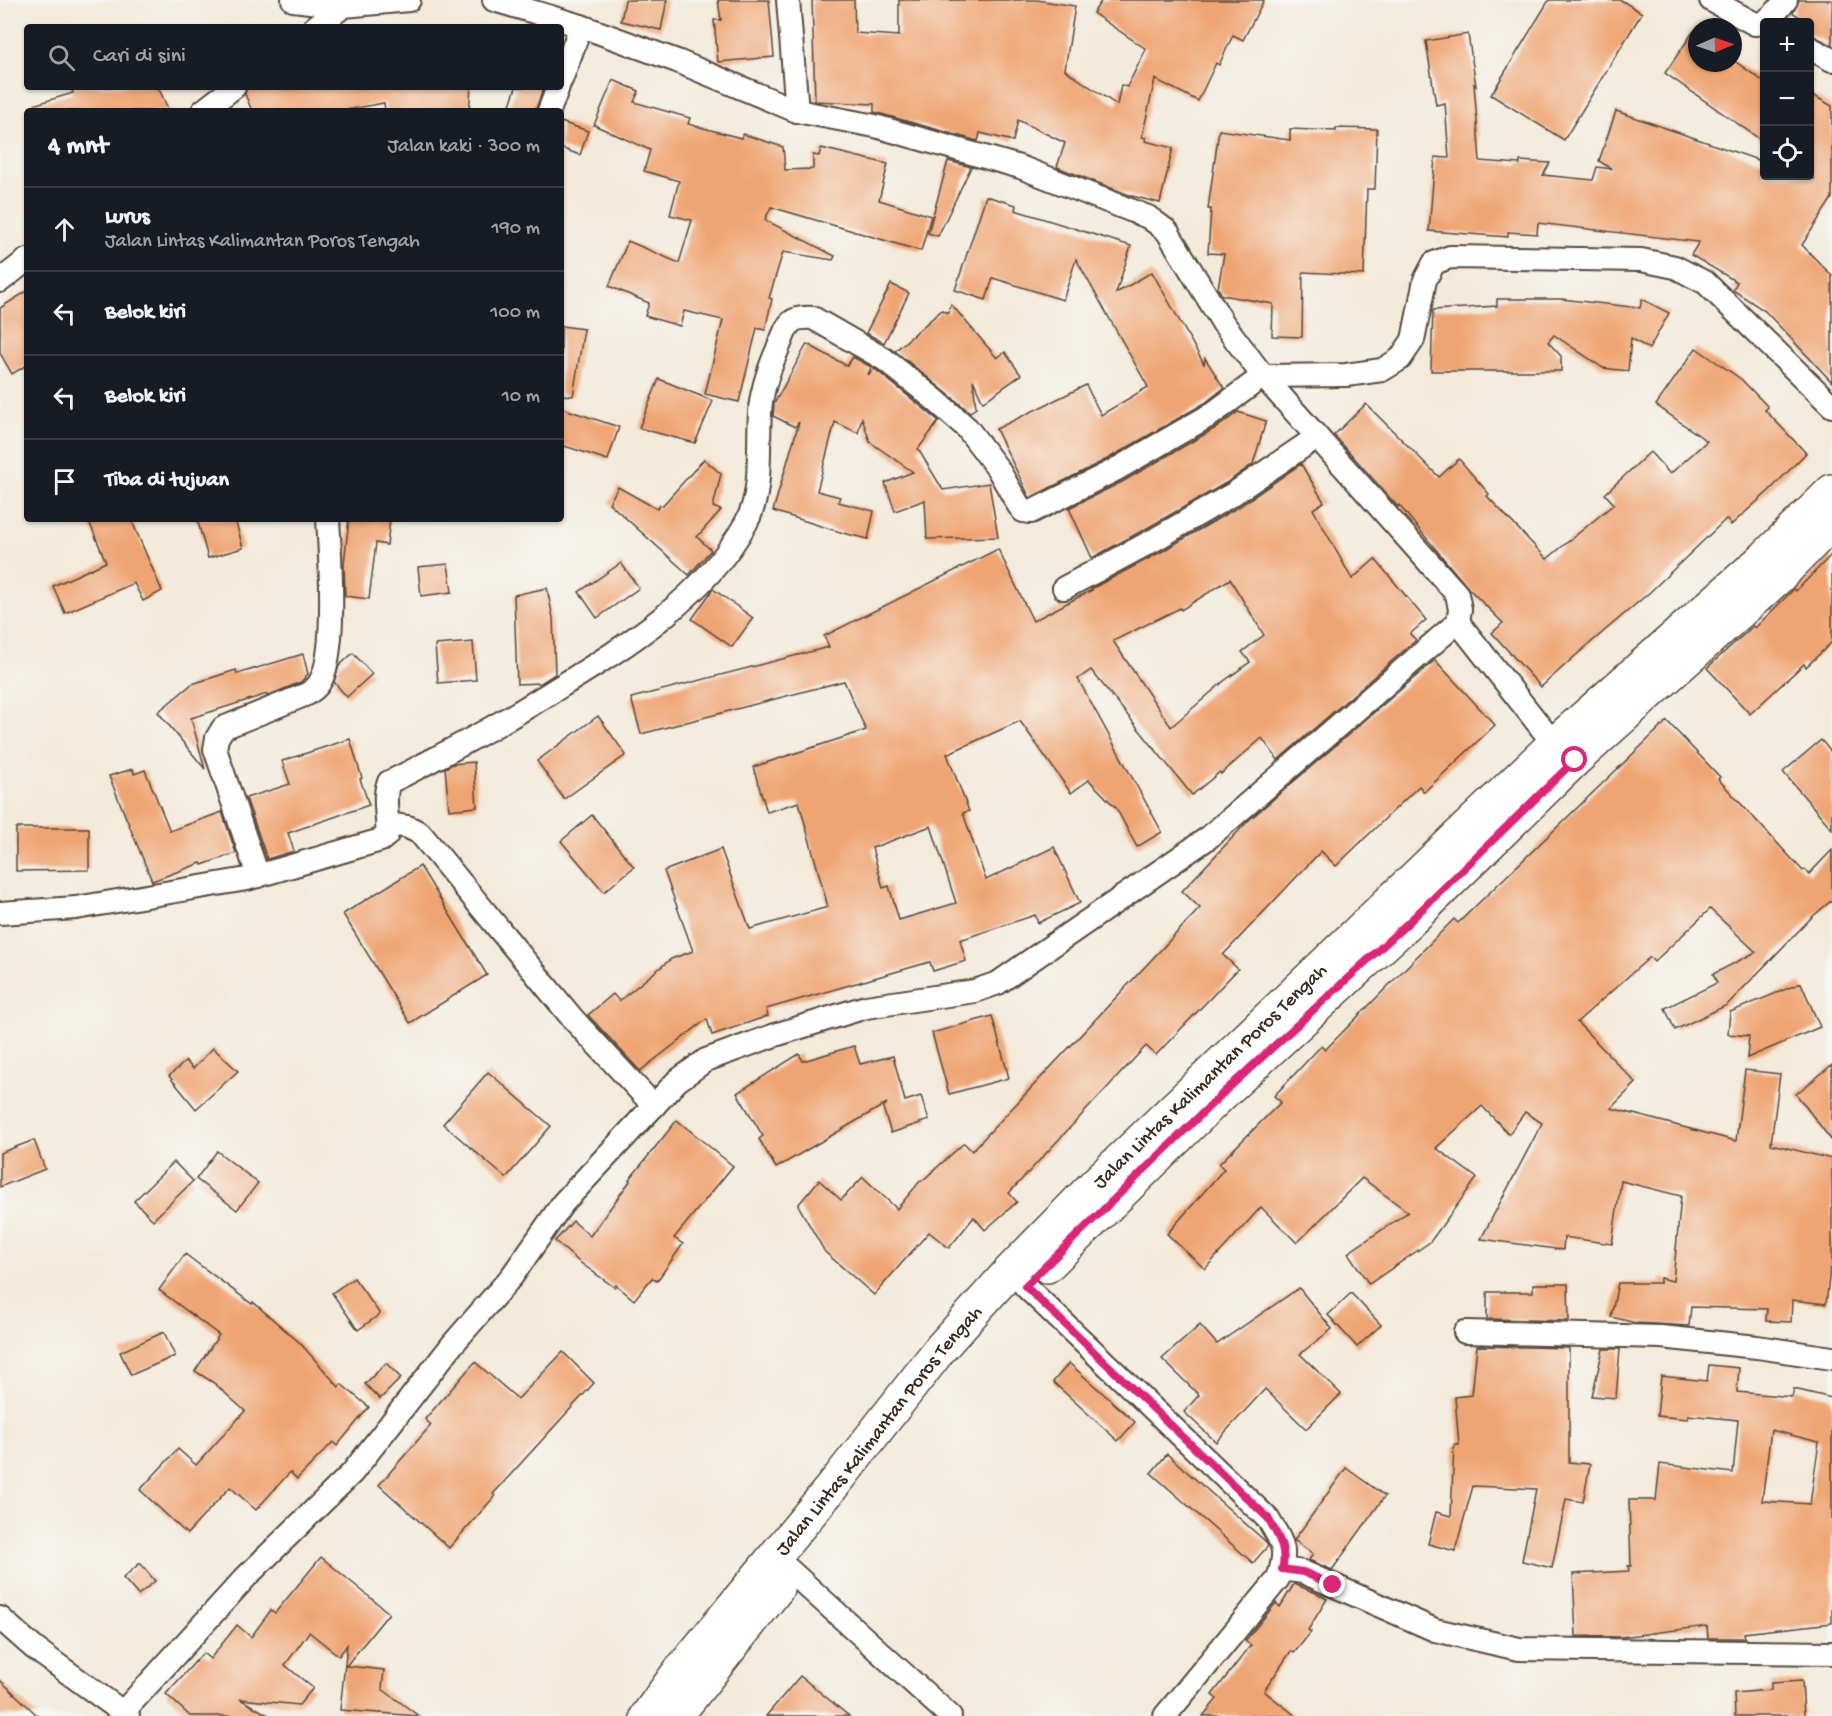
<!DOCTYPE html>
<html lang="id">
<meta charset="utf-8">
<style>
:root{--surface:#171b24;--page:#20242c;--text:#f1f3f6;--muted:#9ea1a6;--line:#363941}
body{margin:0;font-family:"Gochi Hand",sans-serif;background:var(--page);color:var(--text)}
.controls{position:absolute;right:18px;top:18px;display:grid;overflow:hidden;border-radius:6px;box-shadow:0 2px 4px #0004}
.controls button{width:54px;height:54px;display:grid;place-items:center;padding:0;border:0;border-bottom:2px solid var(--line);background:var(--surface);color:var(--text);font:30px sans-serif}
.compass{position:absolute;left:1688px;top:18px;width:54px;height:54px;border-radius:50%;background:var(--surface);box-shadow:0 2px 4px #0004;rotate:88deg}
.stop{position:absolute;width:18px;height:18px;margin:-14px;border:4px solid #db2777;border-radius:50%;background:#fff}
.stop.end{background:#db2777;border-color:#fff;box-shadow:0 2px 6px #0008}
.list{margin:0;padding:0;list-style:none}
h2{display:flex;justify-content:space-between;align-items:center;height:78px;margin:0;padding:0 24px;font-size:26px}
h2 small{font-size:20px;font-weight:400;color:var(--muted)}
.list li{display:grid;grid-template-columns:39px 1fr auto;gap:18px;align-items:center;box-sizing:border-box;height:84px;padding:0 24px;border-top:2px solid var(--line)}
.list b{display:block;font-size:22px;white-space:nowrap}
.list p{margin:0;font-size:20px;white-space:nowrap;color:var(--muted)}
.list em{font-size:20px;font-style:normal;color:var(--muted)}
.icon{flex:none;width:33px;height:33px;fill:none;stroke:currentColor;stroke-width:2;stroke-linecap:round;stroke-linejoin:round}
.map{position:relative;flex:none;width:1832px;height:1716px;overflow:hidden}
.search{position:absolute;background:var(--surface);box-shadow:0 2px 4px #0004;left:24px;top:24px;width:540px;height:66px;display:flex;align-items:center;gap:15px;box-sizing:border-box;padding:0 21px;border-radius:6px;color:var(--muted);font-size:22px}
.panel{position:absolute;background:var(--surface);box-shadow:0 2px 4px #0004;left:24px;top:108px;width:540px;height:414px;border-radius:6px}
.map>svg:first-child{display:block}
.building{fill:#efa573;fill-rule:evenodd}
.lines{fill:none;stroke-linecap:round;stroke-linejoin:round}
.street-casing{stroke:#57473a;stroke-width:26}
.primary-casing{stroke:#57473a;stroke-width:36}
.street{stroke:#fff;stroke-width:22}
.primary{stroke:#fff;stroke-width:33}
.route{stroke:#db2777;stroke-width:8}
.labels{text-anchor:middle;stroke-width:5;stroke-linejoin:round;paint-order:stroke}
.street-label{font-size:20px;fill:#3b2a1e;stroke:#f6f6f2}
</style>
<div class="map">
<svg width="1832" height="1716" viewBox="0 0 1832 1716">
<rect width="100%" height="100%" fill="#f6f6f2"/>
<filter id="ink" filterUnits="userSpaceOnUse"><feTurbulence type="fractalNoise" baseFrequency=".0167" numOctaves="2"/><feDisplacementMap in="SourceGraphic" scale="12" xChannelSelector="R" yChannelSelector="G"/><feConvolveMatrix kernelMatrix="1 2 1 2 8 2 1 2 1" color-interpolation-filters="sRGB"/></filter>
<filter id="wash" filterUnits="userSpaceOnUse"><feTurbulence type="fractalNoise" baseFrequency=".008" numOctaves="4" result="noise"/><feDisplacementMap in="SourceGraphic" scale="24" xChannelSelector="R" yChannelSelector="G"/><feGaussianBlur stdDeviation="1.35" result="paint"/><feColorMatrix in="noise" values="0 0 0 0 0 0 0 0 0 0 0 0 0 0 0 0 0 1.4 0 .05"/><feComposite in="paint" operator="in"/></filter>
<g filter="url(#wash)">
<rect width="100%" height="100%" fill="#f3eada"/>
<g id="blocks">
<!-- building -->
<g class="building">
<path d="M625 0H667L661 30 621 21Z"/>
<path d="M718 0H769L774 57 718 62 714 20H721Z"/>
<path d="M812 0H854L855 33 899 36V0H1037L1075 6 1065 70 1117 105 1121 85 1127 87 1146 49 1093 13 1102 0H1264L1243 40 1233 35 1219 65 1216 63 1198 101 1155 79 1142 137 1146 138 1145 141 1173 148 1160 203 1132 196 1057 167 1065 143 1018 120 1013 141 980 133 978 141 874 112V104L815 101Z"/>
<path d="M1549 0H1621L1642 13 1564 140 1491 95Z"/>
<path d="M1799 0H1832V45L1809 34V22L1793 13Z"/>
<path d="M1693 32 1697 35V63H1733V60L1764 82V142L1665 73Z"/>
<path d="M1468 34 1476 86 1474 84 1480 161 1520 164V161L1550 163 1543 175 1593 180 1597 167 1612 169 1599 161 1616 111 1764 162V176H1805L1815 179 1809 174V93L1832 106V198L1802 245 1832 276V382L1765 311 1733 290 1737 282 1691 255 1699 242 1538 223 1537 234 1508 232V237L1429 231 1435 157 1449 158 1445 103 1436 105 1426 41Z"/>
<path d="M613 80 639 91 634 102 690 118 688 124 741 138 743 134 783 147 785 170 813 169V155L819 156 821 148 888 164 879 200 931 216 921 251 771 207 765 220 835 256 833 260 783 252 769 298 772 299 765 330 757 328 739 402 705 394 723 320 684 311 680 326 645 316 649 303 609 286 628 241 679 263 692 220 670 215 679 181 644 171 650 150 594 125Z"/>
<path d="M71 87H158L169 111H33V105L73 93Z"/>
<path d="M247 87H471L469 111H385L384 103 341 111H252L245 94Z"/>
<path d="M516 87H544L535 111H508Z"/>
<path d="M561 122 588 131 580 155 561 148Z"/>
<path d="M1336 128 1377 129 1375 189H1367L1364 275 1303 272 1302 337 1272 336 1273 304 1222 295 1218 288 1224 254 1208 253 1211 209H1208L1219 130 1290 140V129L1336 131Z"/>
<path d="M948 161 971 167 938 236 928 233Z"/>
<path d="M986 196 1016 205 1015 210 1131 246 1116 293 1152 272 1204 364 1205 358 1224 388 1205 403 1109 458 1030 498 996 429 1086 385 1101 415 1148 387 1076 259 1063 300 993 278 986 300 955 290Z"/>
<path d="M891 284 909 293 884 343 866 333Z"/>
<path d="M27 291V365L12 374 0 353V308Z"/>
<path d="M1497 299H1561L1640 308 1642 299 1669 313 1649 349 1631 338 1628 371 1603 368 1554 335 1548 342 1561 356V371H1431L1433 310 1497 306Z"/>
<path d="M951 304 997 358 1005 352 1021 375 983 402 973 380 976 408 970 412 895 351 942 310 948 313Z"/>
<path d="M561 326 584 329 573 396 561 395Z"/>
<path d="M807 344 847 366 853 357 871 367 868 375 874 369 876 370 939 421 918 449 943 490 989 483 998 537 927 539 925 500 895 511 885 483 913 472 870 442 862 418 858 433 835 422 817 491 840 497 838 502 874 511 868 539 843 533 773 511 799 422 795 427 773 416 774 404Z"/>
<path d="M1696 348 1741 379 1768 407 1765 410 1806 453 1770 490 1731 525 1726 519 1650 592 1574 657 1541 687 1492 633 1503 623 1468 588 1399 505 1398 507 1334 435 1366 404 1439 477 1459 459 1489 494 1487 496 1547 559 1614 504 1605 494 1650 452 1670 474 1707 441 1656 405Z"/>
<path d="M659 379 713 401 695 443 639 428Z"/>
<path d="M561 408 619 427 608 460 561 445Z"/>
<path d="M1238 412 1266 421 1253 464 1226 483 1147 528 1092 558 1069 508 1122 482 1219 426Z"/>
<path d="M704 459 721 474 713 507 721 510 697 537 711 550 689 575 609 503 618 487 657 509 660 505 662 506Z"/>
<path d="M1301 464 1324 502 1313 509 1352 579 1375 559 1426 620 1410 634 1416 640 1278 760 1262 738 1221 774 1220 772 1192 795 1091 670 1078 679 1162 832 1137 847 1116 808 1089 780 1071 793 1020 721 947 754 969 811 963 813 986 880 1054 847 1080 903 1038 923 1035 915 960 940 966 961 933 971 930 962 766 1009 768 1016 712 1035 707 1019 640 1071 588 1015 613 994 619 1001 671 959 693 951 664 871 721 849 750 929 828 907 799 802 767 812 753 767 866 730 844 681 641 734 631 698 829 647 824 636 998 549 1033 621 1092 590 1091 589 1161 552 1240 506ZM1230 579 1264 635 1242 652 1250 662 1224 681 1171 727 1113 641 1180 608 1181 610ZM931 826 956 903 899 920 889 886 883 888 872 848Z"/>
<path d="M88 519H131L162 591 143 601 134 583 65 613 53 586 106 562Z"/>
<path d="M197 519H235L243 548 208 558Z"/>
<path d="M349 519H390L387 545 376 543 369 599 345 596 344 564Z"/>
<path d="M1832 554V642L1806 667 1804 664 1750 714 1707 668 1753 626 1755 628 1794 589 1796 591Z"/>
<path d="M621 563 639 588 597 618 579 592Z"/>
<path d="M448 564 452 592 421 596 418 567Z"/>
<path d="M547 588 553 618 555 674 541 683 517 684 514 595Z"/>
<path d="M713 589 753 618 732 647 692 619Z"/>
<path d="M473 642 476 680 438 683 435 645Z"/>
<path d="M353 653 372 674 347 697 334 682 339 666Z"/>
<path d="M303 654 308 674 301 682 267 696V694L191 718 205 769 158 712 192 684 236 670 237 674Z"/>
<path d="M1435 660 1495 725 1424 792 1419 786 1336 866 1321 851 1223 955 1238 969 1156 1055 1146 1046 1009 1193 1017 1202 985 1230 974 1217 949 1248 929 1232 874 1295 825 1252 798 1205 819 1180 841 1200 863 1177 897 1209 921 1180 922 1181 964 1143 972 1151 1200 908 1182 891 1249 820Z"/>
<path d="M598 716 626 755 564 799 537 761Z"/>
<path d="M1667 721 1720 777 1718 779 1803 871 1805 869 1809 874 1832 850V900L1812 917 1727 1005 1675 1030 1665 1008 1717 983 1713 974 1756 952 1710 909 1654 962 1650 957 1577 1022 1636 1083 1611 1108 1736 1141 1745 1070 1780 1074 1771 1144 1832 1159V1270L1830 1269 1826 1304 1792 1300 1791 1322 1766 1321 1767 1309 1691 1307 1689 1326 1636 1323 1611 1317 1618 1283H1660V1278L1673 1281 1681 1196 1621 1181 1612 1244 1564 1237 1563 1250 1481 1239 1542 1123 1525 1112 1509 1134 1482 1106 1436 1148 1477 1178 1430 1242 1369 1284 1348 1253 1408 1212 1362 1178 1297 1243 1261 1207 1205 1269 1167 1234 1224 1169 1219 1164 1281 1102 1274 1096 1321 1046 1325 1050 1454 919 1458 923Z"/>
<path d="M350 739 362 778 360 779 369 805 288 833 294 851 267 859 246 798 290 784 282 761Z"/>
<path d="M1821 740 1832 753V829L1783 772Z"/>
<path d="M474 762 477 807 449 810 445 768 453 764Z"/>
<path d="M133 769 134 774 145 770 170 831 222 812 236 853 202 865 201 863 152 881 109 776Z"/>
<path d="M592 815 634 867 604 892 561 841Z"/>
<path d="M16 828H89V870L16 871Z"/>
<path d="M420 866 487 975 410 1023 343 914Z"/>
<path d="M1801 983 1820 1027 1747 1058 1749 1036 1728 1034 1730 1012Z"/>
<path d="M992 1016 1009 1078 949 1094 932 1033Z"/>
<path d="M854 1046 860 1064 893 1056 905 1101 921 1096 929 1120 891 1133 883 1108 887 1103 776 1168 759 1139 763 1136 737 1093 799 1054 803 1061Z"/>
<path d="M213 1048 238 1071 196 1109 169 1076 186 1061 193 1069Z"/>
<path d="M1832 1065V1141L1796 1094Z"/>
<path d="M488 1072 551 1126 506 1178 443 1124Z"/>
<path d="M677 1120 733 1166 674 1238 683 1244 657 1281 652 1278 634 1300 616 1285 614 1287 578 1261 555 1241 573 1221 590 1236 630 1181 629 1180Z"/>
<path d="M34 1140 45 1169 0 1187V1153Z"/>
<path d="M217 1151 258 1183 237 1210 196 1179Z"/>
<path d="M174 1162 193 1181 153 1220 134 1201Z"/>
<path d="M185 1254 252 1304 253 1302 300 1343 339 1387 341 1384 369 1407 337 1446 333 1442 297 1479 290 1472 256 1510 230 1487 187 1534 140 1490 178 1449 196 1465 245 1411 214 1383 195 1371 219 1335 159 1290Z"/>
<path d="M354 1278 380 1314 358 1330 332 1293Z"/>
<path d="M1533 1284H1568L1569 1321 1487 1319V1292H1533Z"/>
<path d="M1299 1288 1332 1329 1300 1354 1341 1394 1306 1429 1265 1389 1216 1442 1184 1412 1199 1395 1162 1359 1200 1325 1217 1344Z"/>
<path d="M1351 1293 1381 1325 1357 1347 1328 1315Z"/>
<path d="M164 1332 175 1356 131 1375 120 1352Z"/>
<path d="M1477 1346 1569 1348V1462L1590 1464 1583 1502 1566 1499 1552 1568 1522 1561 1536 1489 1473 1486 1455 1551 1428 1544 1436 1512 1451 1516 1454 1445H1459L1455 1397 1472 1395Z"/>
<path d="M1603 1349H1620L1616 1398 1592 1396Z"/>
<path d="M563 1352 594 1383 493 1494 495 1496 449 1548 379 1485 431 1425 425 1419 475 1362 518 1399Z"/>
<path d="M386 1363 401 1378 380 1399 365 1384Z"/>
<path d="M1069 1363 1135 1422 1118 1441 1053 1382Z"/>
<path d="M1709 1365 1739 1368 1737 1392 1792 1397 1794 1389 1832 1398V1623L1744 1633 1745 1638H1708L1707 1626 1621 1637 1576 1636 1573 1574 1629 1571 1628 1566H1631L1629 1500H1656L1660 1464 1733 1473 1738 1420 1688 1415V1419L1657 1416 1661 1376 1707 1381ZM1771 1430 1819 1442 1810 1504 1762 1501Z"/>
<path d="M1167 1454 1265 1541 1268 1546 1253 1563 1151 1473Z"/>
<path d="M1346 1468 1385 1496 1332 1570 1309 1560 1313 1554 1294 1540Z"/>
<path d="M321 1557 389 1613 346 1666 384 1670 382 1689 419 1716 340 1710 347 1645 339 1656 309 1632 285 1665 313 1688 299 1705 240 1699 270 1716H190L166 1694 203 1653 210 1659 237 1625 251 1637 271 1610 275 1613Z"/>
<path d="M140 1563 155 1581 138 1595 123 1578Z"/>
<path d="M1294 1584 1316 1593 1327 1599 1308 1630 1311 1632 1294 1653 1291 1651 1264 1691 1296 1716H1203L1217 1699 1212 1695 1251 1645 1245 1641 1276 1603 1280 1607Z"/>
<path d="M800 1676 849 1716H766Z"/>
<path d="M0 1680 38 1716H0Z"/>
<path d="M1802 1681 1804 1716H1735L1734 1693 1771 1690V1683Z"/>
</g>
</g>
</g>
<g filter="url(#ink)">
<use href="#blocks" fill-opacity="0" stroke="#57473a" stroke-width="1.5"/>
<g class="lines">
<!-- street casing -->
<g class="street-casing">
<g id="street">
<path d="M293 0 344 6"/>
<path d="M788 0 797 111"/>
<path d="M1711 0 1755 24 1764 23"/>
<path d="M1765 22 1776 12 1786 0"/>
<path d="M315 27 344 6 409 0"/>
<path d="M1810 48 1832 60"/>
<path d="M561 80 581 26"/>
<path d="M203 111 234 87"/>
<path d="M549 111 558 87"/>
<path d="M0 281 27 260"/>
<path d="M1064 588 1154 540 1233 494 1317 437"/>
<path d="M1458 622 1554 744"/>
<path d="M389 824 408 827 420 833 573 1019 654 1106"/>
<path d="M258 876 215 749 217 738 223 728 307 694C310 692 315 689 318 685 338 659 330 554 328 519"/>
<path d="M0 913 76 908 247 879 381 840 387 835C389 818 382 797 389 782 406 775 422 765 438 757 472 739 505 721 537 701 614 653 700 605 746 523 765 490 756 439 761 402 764 382 771 364 779 346 788 325 788 316 813 318L884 359 934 399 967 428 998 469 1019 506 1023 511 1031 512 1115 470 1212 414 1263 376 1346 375 1382 370 1400 359 1413 340 1425 280 1434 263 1450 257 1641 260 1675 267 1706 283 1832 406"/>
<path d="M1025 1286 1268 1519C1283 1544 1288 1549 1278 1579L1165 1716"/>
<path d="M1465 1332 1661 1337 1757 1347 1832 1358"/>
<path d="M775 1557 950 1716"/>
<path d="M1282 1569 1303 1572 1435 1630 1519 1649 1832 1653"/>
<path d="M0 1618 34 1648 128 1716"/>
<path d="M123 1712 246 1577 352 1473 452 1345 512 1276 563 1203 677 1081 706 1060 775 1035 866 1007 975 991 998 983 1208 838 1458 622 1460 609 1457 594 1263 376 1223 323 1167 231 1148 217 1020 167 875 126 797 111 677 61 581 26 494 0"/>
</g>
</g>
<!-- primary casing -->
<g class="primary-casing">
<g id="primary">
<path d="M1047 1266 1222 1094 1410 921 1575 760 1779 577 1832 523"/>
<path id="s1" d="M647 1716 675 1677 840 1477 940 1349 1010 1271 1095 1184 1554 744 1765 557 1832 491"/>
<path d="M676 1716 777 1589"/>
</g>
</g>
<!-- street -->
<use href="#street" class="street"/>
<!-- primary -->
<use href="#primary" class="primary"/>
</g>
</g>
<g class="lines" filter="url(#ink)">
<!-- route -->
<path class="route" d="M1333 1585 1303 1572 1282 1569C1288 1550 1277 1534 1268 1518L1025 1286 1222 1094 1410 921 1575 760"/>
</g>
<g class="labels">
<!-- street labels -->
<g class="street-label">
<text dy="7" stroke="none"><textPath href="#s1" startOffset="854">Jalan Lintas Kalimantan Poros Tengah</textPath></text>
<text dy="7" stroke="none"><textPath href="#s1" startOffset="368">Jalan Lintas Kalimantan Poros Tengah</textPath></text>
</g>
</g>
</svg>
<div class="controls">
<button>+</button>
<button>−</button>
<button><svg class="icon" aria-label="locate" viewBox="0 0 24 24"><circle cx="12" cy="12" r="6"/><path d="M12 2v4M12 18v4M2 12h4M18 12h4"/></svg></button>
</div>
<svg class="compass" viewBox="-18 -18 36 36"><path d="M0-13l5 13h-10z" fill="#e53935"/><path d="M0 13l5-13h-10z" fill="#9ea1a6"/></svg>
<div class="stop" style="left:1575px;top:760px"></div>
<div class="stop end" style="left:1333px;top:1585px"></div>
<div class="search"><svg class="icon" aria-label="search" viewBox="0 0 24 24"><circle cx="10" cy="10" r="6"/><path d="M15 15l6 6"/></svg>Cari di sini</div>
<section class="panel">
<h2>4 mnt<small>Jalan kaki · 300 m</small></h2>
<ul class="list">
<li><svg class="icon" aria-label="ahead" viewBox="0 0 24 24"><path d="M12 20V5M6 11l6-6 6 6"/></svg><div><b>Lurus</b><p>Jalan Lintas Kalimantan Poros Tengah</p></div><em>190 m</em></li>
<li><svg class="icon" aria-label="left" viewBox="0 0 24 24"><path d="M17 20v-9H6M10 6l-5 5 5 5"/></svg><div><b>Belok kiri</b></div><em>100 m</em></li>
<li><svg class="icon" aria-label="left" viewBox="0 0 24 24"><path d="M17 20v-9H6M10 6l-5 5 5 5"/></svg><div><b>Belok kiri</b></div><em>10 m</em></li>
<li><svg class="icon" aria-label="arrive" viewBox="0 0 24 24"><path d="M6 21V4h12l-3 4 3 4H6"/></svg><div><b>Tiba di tujuan</b></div></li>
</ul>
</section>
</div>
